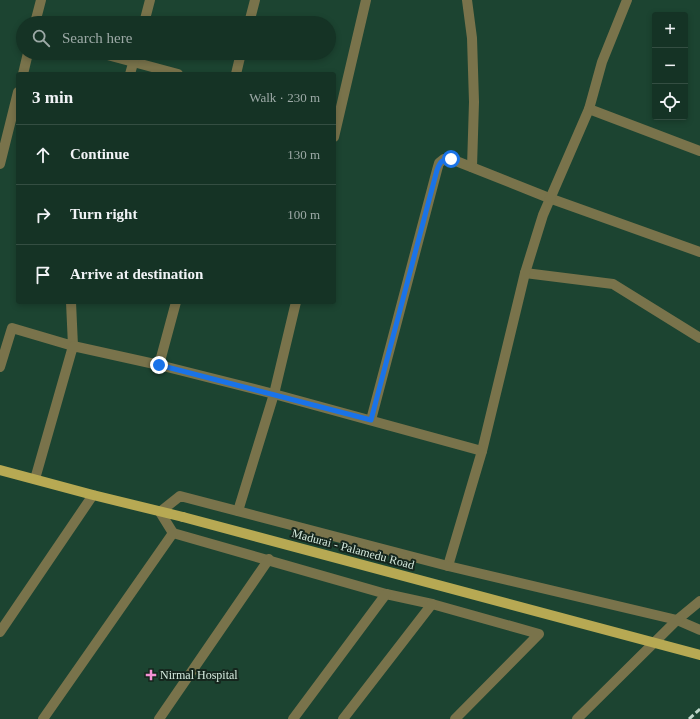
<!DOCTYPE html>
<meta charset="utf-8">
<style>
:root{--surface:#153325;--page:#1e3b2d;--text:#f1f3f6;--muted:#9daaa7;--line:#344e42}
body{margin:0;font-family:Georgia,serif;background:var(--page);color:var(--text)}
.controls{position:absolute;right:12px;top:12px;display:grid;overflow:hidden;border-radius:4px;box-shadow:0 2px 6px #0003}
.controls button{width:36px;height:36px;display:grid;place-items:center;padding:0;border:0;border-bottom:1px solid var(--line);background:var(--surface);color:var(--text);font:20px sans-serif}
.stop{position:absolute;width:12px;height:12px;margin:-9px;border:3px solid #1a73e8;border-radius:50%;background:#fff}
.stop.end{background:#1a73e8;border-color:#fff;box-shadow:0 1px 4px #0008}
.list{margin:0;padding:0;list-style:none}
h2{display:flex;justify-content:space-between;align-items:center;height:52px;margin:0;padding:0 16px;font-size:17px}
h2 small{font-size:13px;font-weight:400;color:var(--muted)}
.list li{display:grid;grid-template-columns:26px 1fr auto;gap:12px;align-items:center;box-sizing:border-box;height:60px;padding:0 16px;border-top:1px solid var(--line)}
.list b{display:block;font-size:15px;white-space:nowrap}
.list em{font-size:13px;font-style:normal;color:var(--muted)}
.icon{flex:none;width:22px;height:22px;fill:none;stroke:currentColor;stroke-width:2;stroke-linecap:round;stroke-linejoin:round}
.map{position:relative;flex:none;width:700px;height:719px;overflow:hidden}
.search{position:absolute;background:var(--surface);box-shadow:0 2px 6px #0003;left:16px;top:16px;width:320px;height:44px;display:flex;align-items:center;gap:10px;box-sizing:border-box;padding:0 14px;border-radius:22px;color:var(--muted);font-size:15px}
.panel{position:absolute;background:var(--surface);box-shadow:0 2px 6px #0003;left:16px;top:72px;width:320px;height:232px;border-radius:4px}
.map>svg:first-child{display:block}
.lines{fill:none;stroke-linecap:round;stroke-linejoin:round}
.minor{stroke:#79734b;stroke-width:10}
.major{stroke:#b7a953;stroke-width:10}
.rail{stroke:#bfd6ca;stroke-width:3;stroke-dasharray:6 3;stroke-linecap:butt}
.major-bridge{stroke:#b7a953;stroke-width:10}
.route{stroke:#1a73e8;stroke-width:5}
.poi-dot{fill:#f491d4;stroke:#15261d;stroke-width:1.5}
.labels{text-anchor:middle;stroke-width:4;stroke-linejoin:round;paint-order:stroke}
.street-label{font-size:12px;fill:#d5eade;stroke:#15261d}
.poi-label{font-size:12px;fill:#d5eade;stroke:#15261d;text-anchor:start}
</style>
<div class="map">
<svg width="700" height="719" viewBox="0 0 700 719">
<rect width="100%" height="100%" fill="#1c4431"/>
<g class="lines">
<!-- minor -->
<g class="minor">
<path d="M467 0 472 38 474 102 472 167"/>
<path d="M35 23 41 0"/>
<path d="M144 23 150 0"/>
<path d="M249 23 255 0"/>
<path d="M100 53 178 74"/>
<path d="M23 74 28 53"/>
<path d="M130 74 136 53"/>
<path d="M236 74 241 53"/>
<path d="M589 109 700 151"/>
<path d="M334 137 366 0"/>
<path d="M0 164 18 92"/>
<path d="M525 273 613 284 700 338"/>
<path d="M159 365 176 302"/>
<path d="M0 367 12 328 73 346 71 302"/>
<path d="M371 420 437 170 439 163 444 159H451L549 198 700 252"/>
<path d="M482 451 525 273 543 215 589 109 602 62 627 0"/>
<path d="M35 479 73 346 159 365 274 394 482 451 448 566"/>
<path d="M238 511 274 394 296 302"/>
<path d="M173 533 386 594 432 604 539 634 455 719"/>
<path d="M0 632 93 495"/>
<path d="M43 719 173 533 160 512 180 496 448 566 677 620 700 630"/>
<path d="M159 719 269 559"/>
<path d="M293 719 386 594"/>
<path d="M343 719 432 604"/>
<path d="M577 719 677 620 700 601"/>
</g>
<!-- major -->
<path class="major" d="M0 470 93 495 183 517"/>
<!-- rail -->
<path class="rail" d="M689 719 700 709"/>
<!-- major-bridge -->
<path class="major-bridge" d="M183 517 700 655"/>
</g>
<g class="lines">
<!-- route -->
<path class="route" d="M159 365 371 420 437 170C440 162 442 159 451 159"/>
</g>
<!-- markers -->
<path class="poi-dot" d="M149 669h4v4h4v4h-4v4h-4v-4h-4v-4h4z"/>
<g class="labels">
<!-- street labels -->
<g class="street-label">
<text transform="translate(353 549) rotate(15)" y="4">Madurai - Palamedu Road</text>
</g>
<!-- poi labels -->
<g class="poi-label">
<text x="160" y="679">Nirmal Hospital</text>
</g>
</g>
</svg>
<div class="controls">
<button>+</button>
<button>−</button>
<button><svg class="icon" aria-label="locate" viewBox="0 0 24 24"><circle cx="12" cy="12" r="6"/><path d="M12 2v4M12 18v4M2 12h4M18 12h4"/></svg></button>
</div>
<div class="stop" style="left:451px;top:159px"></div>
<div class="stop end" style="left:159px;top:365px"></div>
<div class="search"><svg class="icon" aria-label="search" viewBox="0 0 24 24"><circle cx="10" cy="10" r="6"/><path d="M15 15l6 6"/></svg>Search here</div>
<section class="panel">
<h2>3 min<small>Walk · 230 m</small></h2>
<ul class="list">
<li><svg class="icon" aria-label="ahead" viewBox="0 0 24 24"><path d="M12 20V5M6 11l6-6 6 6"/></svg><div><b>Continue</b></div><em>130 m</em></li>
<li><svg class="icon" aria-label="right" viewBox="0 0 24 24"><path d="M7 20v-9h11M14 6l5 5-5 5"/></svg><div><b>Turn right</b></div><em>100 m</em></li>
<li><svg class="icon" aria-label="arrive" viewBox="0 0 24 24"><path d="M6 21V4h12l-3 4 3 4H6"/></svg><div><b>Arrive at destination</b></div></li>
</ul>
</section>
</div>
